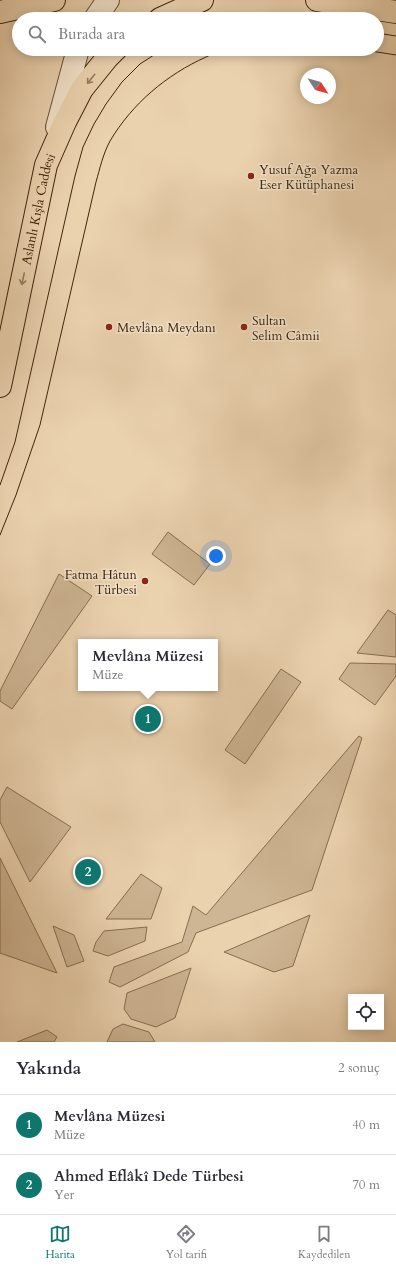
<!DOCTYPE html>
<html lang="tr">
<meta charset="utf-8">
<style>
:root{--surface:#fff;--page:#f2f2f3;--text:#2b2b33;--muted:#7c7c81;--line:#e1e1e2;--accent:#0f766e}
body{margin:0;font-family:Cardo,serif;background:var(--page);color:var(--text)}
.controls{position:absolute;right:12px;bottom:12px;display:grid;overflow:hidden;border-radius:0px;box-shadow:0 2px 10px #0003}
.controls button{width:36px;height:36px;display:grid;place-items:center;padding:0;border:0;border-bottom:1px solid var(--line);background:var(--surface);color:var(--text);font:20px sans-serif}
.compass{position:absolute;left:300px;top:68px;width:36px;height:36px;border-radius:50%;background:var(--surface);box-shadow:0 2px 10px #0003;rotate:126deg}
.you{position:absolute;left:216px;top:556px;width:14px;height:14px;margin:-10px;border:3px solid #fff;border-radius:50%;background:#1a73e8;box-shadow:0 0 0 6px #1a73e833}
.badge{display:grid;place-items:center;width:26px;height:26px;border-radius:50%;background:var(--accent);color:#fff;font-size:13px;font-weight:700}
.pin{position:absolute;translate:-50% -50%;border:2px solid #fff;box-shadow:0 1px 4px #0006}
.popup{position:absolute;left:78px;top:639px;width:140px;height:52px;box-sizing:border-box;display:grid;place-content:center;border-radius:0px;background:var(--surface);filter:drop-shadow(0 1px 3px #0005);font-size:13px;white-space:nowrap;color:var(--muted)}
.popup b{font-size:15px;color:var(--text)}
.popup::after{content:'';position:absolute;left:50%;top:100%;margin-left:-8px;border:8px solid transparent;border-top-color:var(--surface)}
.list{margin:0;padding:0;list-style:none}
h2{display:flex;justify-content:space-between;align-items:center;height:52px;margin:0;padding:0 16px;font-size:17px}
h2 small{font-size:13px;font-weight:400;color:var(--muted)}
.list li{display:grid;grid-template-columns:26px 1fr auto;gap:12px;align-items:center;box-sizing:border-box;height:60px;padding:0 16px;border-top:1px solid var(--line)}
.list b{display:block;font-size:15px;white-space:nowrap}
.list p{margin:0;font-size:13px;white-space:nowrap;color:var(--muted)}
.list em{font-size:13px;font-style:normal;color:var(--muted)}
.icon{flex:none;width:22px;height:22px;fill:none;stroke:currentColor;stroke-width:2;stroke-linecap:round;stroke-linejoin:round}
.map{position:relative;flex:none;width:396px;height:1042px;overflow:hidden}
.search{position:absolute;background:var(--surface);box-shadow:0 2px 10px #0003;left:12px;right:12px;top:12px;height:44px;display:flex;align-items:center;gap:10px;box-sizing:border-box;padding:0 14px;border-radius:22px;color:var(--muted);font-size:15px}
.sheet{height:172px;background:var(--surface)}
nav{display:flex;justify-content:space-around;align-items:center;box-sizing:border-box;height:56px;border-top:1px solid var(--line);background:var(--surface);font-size:11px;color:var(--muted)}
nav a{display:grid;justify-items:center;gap:2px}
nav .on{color:var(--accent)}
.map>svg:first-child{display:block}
.green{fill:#ceb593;stroke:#876d50}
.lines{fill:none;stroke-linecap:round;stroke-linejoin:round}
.minor-casing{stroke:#6b5035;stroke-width:24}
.major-casing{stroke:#40250c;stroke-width:24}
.minor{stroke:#f2e2cb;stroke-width:22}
.major{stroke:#ebd2af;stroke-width:22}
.tram{stroke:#40250c;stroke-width:1}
.oneway{stroke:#967c5e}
.poi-dot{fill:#8f2418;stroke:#f2e2cb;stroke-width:1.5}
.labels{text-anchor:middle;stroke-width:3;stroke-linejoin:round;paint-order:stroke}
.poi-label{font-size:13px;fill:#40250c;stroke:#f2e2cb;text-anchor:start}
.street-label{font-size:13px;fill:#40250c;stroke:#f2e2cb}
</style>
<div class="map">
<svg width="396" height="1042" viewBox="0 0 396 1042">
<rect width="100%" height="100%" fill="#ebd2af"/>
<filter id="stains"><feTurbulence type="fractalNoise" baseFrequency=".005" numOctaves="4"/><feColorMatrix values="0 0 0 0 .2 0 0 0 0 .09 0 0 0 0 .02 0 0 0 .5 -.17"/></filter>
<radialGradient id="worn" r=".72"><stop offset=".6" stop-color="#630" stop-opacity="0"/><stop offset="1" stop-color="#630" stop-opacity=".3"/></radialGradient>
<!-- green -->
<g class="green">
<path d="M168 532 210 564 194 585 152 554Z"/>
<path d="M59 574 92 596 12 709 0 701V691Z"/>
<path d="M388 610 396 615V657L357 653Z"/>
<path d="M350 663 396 664V676L375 705 339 679Z"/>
<path d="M281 669 301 682 245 764 225 750Z"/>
<path d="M359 736 362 738 312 890 196 933 188 952 120 987 109 982 114 967 182 942 193 906 206 915Z"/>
<path d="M7 787 71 827 30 882 0 822V800Z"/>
<path d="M0 858 57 973 0 953Z"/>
<path d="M141 874 162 888 151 919H106Z"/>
<path d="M310 915 293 966 274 972 224 952Z"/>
<path d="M53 926 74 935 84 961 67 967Z"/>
<path d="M147 927 145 941 108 956 93 951 96 942 104 931Z"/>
<path d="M191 968 175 1018 156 1027 131 1019 124 1009 127 993Z"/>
<path d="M123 1024 149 1032 155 1042H107L113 1029Z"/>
<path d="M47 1030 57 1037 54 1042H17Z"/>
</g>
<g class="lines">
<!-- minor casing -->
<g class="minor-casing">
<g id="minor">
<path d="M95 19 108 0"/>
<path d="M57 127 78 49"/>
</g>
</g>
<!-- major casing -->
<g class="major-casing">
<g id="major">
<path d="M317 0 396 12"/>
<path d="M0 12 54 0"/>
<path d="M160 19 202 0"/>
<path id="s1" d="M0 386 46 165 65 122 82 89 107 58 116 49"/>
</g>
</g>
<!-- minor -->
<use href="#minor" class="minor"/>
<!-- major -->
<use href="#major" class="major"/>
<!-- tram -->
<g class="tram">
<path d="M263 19H282"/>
<path d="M377 33 396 36"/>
<path d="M358 49 396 55"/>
<path d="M0 485 15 442 20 420 75 176 83 147 94 124 106 104 122 82 140 64 163 49"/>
<path d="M0 535 16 495 40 425 96 182C100 168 103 154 110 141 132 104 166 75 206 57 212 54 219 51 226 49"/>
</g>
</g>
<!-- one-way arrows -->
<defs><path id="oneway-shaft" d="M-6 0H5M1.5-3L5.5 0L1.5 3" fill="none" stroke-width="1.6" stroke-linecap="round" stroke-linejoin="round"/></defs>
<g class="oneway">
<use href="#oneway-shaft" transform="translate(91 79) rotate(128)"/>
<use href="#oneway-shaft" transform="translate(23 279) rotate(102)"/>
</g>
<!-- markers -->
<g class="poi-dot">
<circle cx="251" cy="176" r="4"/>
<circle cx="109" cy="327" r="4"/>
<circle cx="244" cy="327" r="4"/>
<circle cx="145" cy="581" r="4"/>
</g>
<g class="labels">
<!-- poi labels -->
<g class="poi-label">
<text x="259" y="174">Yusuf Ağa Yazma<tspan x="259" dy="15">Eser Kütüphanesi</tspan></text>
<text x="252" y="325">Sultan<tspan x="252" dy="15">Selim Câmii</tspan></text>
<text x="117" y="332">Mevlâna Meydanı</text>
<text x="137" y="579" text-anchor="end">Fatma Hâtun<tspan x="137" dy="15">Türbesi</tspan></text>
</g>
<!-- street labels -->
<g class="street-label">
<text dy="5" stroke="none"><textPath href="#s1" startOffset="181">Aslanlı Kışla Caddesi</textPath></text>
</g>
</g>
<rect width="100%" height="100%" filter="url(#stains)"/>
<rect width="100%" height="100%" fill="url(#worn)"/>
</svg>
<div class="controls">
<button><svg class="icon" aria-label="locate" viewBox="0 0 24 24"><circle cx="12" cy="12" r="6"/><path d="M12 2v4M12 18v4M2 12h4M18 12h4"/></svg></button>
</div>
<svg class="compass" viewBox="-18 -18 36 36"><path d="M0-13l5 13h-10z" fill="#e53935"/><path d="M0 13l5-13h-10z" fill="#7c7c81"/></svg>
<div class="you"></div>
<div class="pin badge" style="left:148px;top:719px">1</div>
<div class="popup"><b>Mevlâna Müzesi</b>Müze</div>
<div class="pin badge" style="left:88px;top:872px">2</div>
<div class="search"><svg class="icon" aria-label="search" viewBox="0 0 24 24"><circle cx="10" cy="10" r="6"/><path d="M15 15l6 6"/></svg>Burada ara</div>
</div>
<section class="sheet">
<h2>Yakında<small>2 sonuç</small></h2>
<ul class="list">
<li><span class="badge">1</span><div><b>Mevlâna Müzesi</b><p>Müze</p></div><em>40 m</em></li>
<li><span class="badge">2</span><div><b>Ahmed Eflâkî Dede Türbesi</b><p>Yer</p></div><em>70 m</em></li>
</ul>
</section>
<nav>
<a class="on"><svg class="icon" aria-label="map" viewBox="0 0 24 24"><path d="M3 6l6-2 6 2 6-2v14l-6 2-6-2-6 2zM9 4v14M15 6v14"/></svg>Harita</a>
<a><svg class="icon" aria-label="directions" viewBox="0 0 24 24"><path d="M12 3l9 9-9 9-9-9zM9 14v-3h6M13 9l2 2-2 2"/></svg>Yol tarifi</a>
<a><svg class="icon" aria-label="saved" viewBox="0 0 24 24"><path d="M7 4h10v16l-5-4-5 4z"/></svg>Kaydedilen</a>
</nav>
